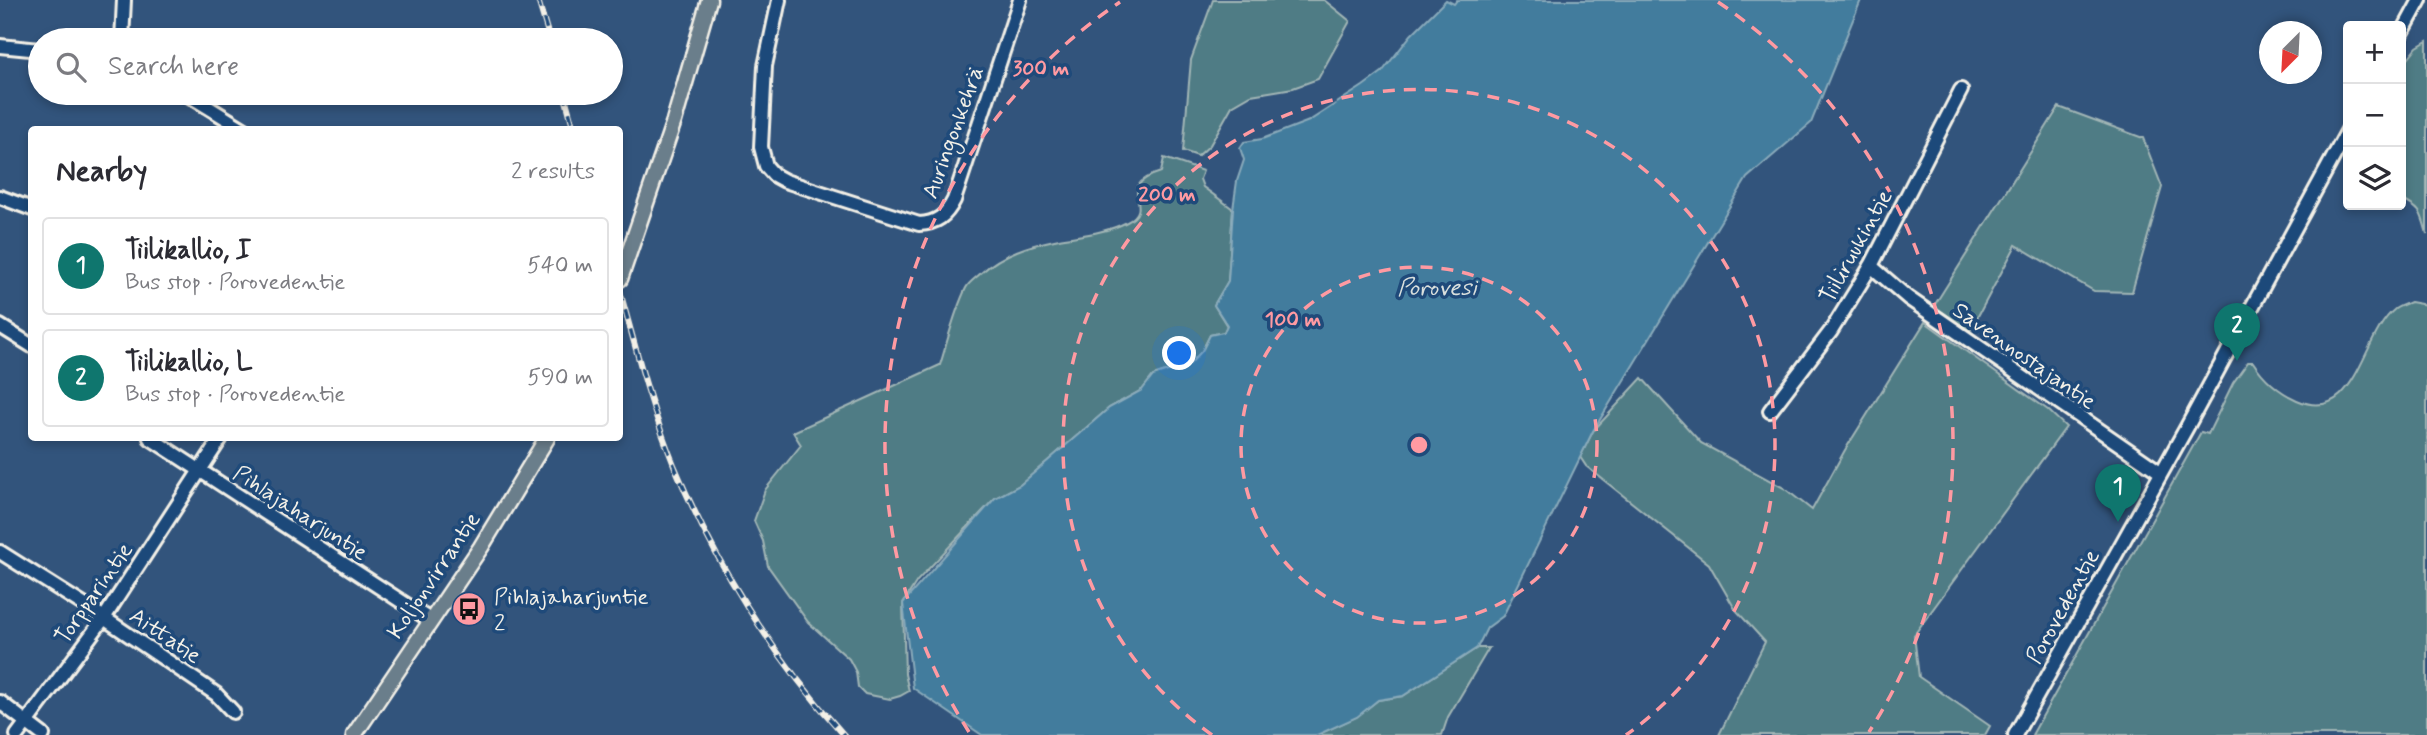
<!DOCTYPE html>
<meta charset="utf-8">
<style>
:root{--surface:#fff;--page:#f7f7f7;--text:#2b2b33;--muted:#7c7c81;--line:#e1e1e2;--accent:#0f766e}
body{margin:0;font-family:Mynerve,sans-serif;background:var(--page);color:var(--text)}
.controls{position:absolute;right:21px;top:21px;display:grid;overflow:hidden;border-radius:7px;box-shadow:0 4px 10px #0003}
.controls button{width:63px;height:63px;display:grid;place-items:center;padding:0;border:0;border-bottom:2px solid var(--line);background:var(--surface);color:var(--text);font:35px sans-serif}
.compass{position:absolute;left:2259px;top:21px;width:63px;height:63px;border-radius:50%;background:var(--surface);box-shadow:0 4px 10px #0003;rotate:204deg}
.you{position:absolute;left:1180px;top:354px;width:24px;height:24px;margin:-18px;border:5px solid #fff;border-radius:50%;background:#1a73e8;box-shadow:0 0 0 10px #1a73e833}
.badge{display:grid;place-items:center;width:46px;height:46px;border-radius:50%;background:var(--accent);color:#fff;font-size:23px;font-weight:700}
.pin{position:absolute;translate:-50% -58px;filter:drop-shadow(0 2px 4px #0008)}
.pin::after{content:'';position:absolute;top:37px;width:24px;height:21px;background:inherit;clip-path:polygon(0 0,100% 0,50% 100%)}
.list{margin:0;padding:0;list-style:none}
h2{display:flex;justify-content:space-between;align-items:center;height:91px;margin:0;padding:0 28px;font-size:30px}
h2 small{font-size:23px;font-weight:400;color:var(--muted)}
.list li{display:grid;grid-template-columns:46px 1fr auto;gap:21px;align-items:center;box-sizing:border-box;height:98px;margin:0 14px 14px;padding:0 14px;border:2px solid var(--line);border-radius:7px}
.list b{display:block;font-size:26px;white-space:nowrap}
.list p{margin:0;font-size:23px;white-space:nowrap;color:var(--muted)}
.list em{font-size:23px;font-style:normal;color:var(--muted)}
.icon{flex:none;width:38px;height:38px;fill:none;stroke:currentColor;stroke-width:2;stroke-linecap:round;stroke-linejoin:round}
.map{position:relative;flex:none;width:2427px;height:735px;overflow:hidden}
.search{position:absolute;background:var(--surface);box-shadow:0 4px 10px #0003;left:28px;top:28px;width:595px;height:77px;display:flex;align-items:center;gap:18px;box-sizing:border-box;padding:0 24px;border-radius:38px;color:var(--muted);font-size:26px}
.panel{position:absolute;background:var(--surface);box-shadow:0 4px 10px #0003;left:28px;top:126px;width:595px;height:315px;border-radius:7px}
.map>svg:first-child{display:block}
.green{fill:#4f7c85;stroke:#a2b6b6;stroke-width:2}
.water{fill:#437c9d;stroke:#8aabbb;stroke-width:2}
.lines{fill:none;stroke-linecap:round;stroke-linejoin:round}
.minor-casing{stroke:#f4f1e8;stroke-width:18}
.major-casing{stroke:#f4f1e8;stroke-width:19}
.minor{stroke:#1f4a7a;stroke-width:12}
.major{stroke:#6b7e8b;stroke-width:14}
.rail-casing{stroke:#f4f1e8;stroke-width:6}
.rail{stroke:#1f4a7a;stroke-width:3.5;stroke-dasharray:10;stroke-linecap:butt}
.ring{fill:none;stroke:#ff9aa2;stroke-width:3.5;stroke-dasharray:12 9}
.labels{text-anchor:middle;stroke-width:7;stroke-linejoin:round;paint-order:stroke}
.street-label{font-size:23px;fill:#f4f1e8;stroke:#1f4a7a}
.poi-label{font-size:23px;fill:#f4f1e8;stroke:#1f4a7a;text-anchor:start}
.water-label{font-size:24px;font-style:italic;fill:#d9dfdd;stroke:#1f4a7a}
.centre{fill:#ff9aa2;stroke:#1f4a7a;stroke-width:3.5}
.ring-label{font-size:21px;text-anchor:middle;font-weight:bold;fill:#ff9aa2;stroke:#1f4a7a;stroke-width:7;stroke-linejoin:round;paint-order:stroke}
</style>
<div class="map">
<svg width="2427" height="735" viewBox="0 0 2427 735">
<rect width="100%" height="100%" fill="#32547c"/>
<filter id="ink" filterUnits="userSpaceOnUse"><feTurbulence type="fractalNoise" baseFrequency=".0143" numOctaves="2"/><feDisplacementMap in="SourceGraphic" scale="14" xChannelSelector="R" yChannelSelector="G"/><feConvolveMatrix kernelMatrix="1 2 1 2 8 2 1 2 1" color-interpolation-filters="sRGB"/></filter>
<g filter="url(#ink)">
<!-- green -->
<g class="green">
<path d="M1213 0H1324L1350 21 1318 79 1293 88 1251 95 1232 106 1210 145 1198 156 1183 151 1191 60Z"/>
<path d="M2427 41V234C2421 212 2422 210 2401 199V67L2417 47Z"/>
<path d="M2059 107 2143 138 2162 187 2132 292 2094 291 2016 245 1970 331 1934 306Z"/>
<path d="M1164 158 1203 171 1200 179 1203 187 1233 209 1228 281 1214 305 1227 326 1224 332 1210 335 1202 351 1190 364 1153 376 1142 390 1109 408 1020 485 995 498 917 581 903 603 905 674 909 691 900 696 890 699 865 694 858 687 856 672 849 659 808 622 768 566 763 541 754 521 765 490 801 445 793 432 940 365C948 340 954 312 966 288 969 282 976 278 981 273 1003 253 1030 245 1059 239 1081 235 1106 233 1127 222 1158 206 1112 187 1161 172Z"/>
<path d="M2410 302 2427 305V735H2032L2201 432 2208 434 2233 383 2248 362H2253C2264 379 2277 391 2297 400 2357 426 2361 336 2395 309 2399 306 2405 304 2410 302Z"/>
<path d="M1925 322 2048 410 2066 427 1914 635 1919 677 1990 726 1985 735H1719L1765 642 1735 609 1709 564 1586 466 1580 457 1593 431 1642 378 1701 443 1784 488 1812 510 1845 450Z"/>
<path d="M1477 648H1489L1448 717 1442 735H1317L1356 717 1378 700 1403 696Z"/>
</g>
<!-- water -->
<path class="water" d="M1446 0 1454 4 1457 0H1861L1811 123 1747 178 1593 431 1503 616 1487 628 1477 648 1403 696 1378 700 1357 717 1317 735H982L913 688 903 603 995 498 1020 485 1109 408 1142 390 1153 376 1190 364 1202 351 1210 335 1224 332 1227 325 1214 305 1228 281 1233 209 1237 181 1244 160 1240 148 1244 142 1262 139 1309 121 1363 86 1382 72 1411 35Z"/>
<g class="lines">
<!-- minor casing -->
<g class="minor-casing">
<g id="minor">
<path d="M779 0 765 66 761 147 766 166 774 175 785 181 919 224C937 223 946 216 954 200L1020 0"/>
<path d="M2401 35 2420 0"/>
<path d="M122 40 124 0"/>
<path d="M0 46 40 50"/>
<path d="M185 93 245 130"/>
<path d="M0 197 32 209"/>
<path d="M1871 266 1908 298 2160 472"/>
<path d="M0 326 32 346"/>
<path d="M1770 411 1831 331 1871 266 1961 90"/>
<path d="M150 438 430 620"/>
<path d="M0 552 95 612 216 694 233 712"/>
<path d="M0 702 43 735"/>
<path d="M17 735 104 618 221 438"/>
<path d="M2015 735 2187 427 2348 130"/>
</g>
</g>
<!-- major casing -->
<g class="major-casing">
<g id="major">
<path d="M620 279 674 121 709 0"/>
<path d="M354 735 481 547 547 438"/>
</g>
</g>
<!-- minor -->
<use href="#minor" class="minor"/>
<!-- major -->
<use href="#major" class="major"/>
<!-- rail casing -->
<g class="rail-casing">
<g id="rail">
<path d="M538 0 550 40"/>
<path d="M564 93 574 130"/>
<path d="M620 291C636 349 651 409 674 465 714 562 773 657 844 735"/>
</g>
</g>
<!-- rail -->
<use href="#rail" class="rail"/>
</g>
</g>
<!-- distance rings -->
<g class="ring">
<circle cx="1419" cy="445" r="178"/>
<path d="M1212 735A356 356 0 1 1 1626 735"/>
<path d="M969 732A534 534 0 0 1 1120 2M1718 2A534 534 0 0 1 1869 732"/>
</g>
<!-- icons -->
<defs>
<g id="bus-disc" transform="scale(1.75)"><circle r="9.5" fill="#ff9aa2" stroke="#1f4a7a"/><path d="M-5-6H5V4H4V6H2V4H-2V6H-4V4H-5ZM-3.5-4V0h7V-4ZM-3.5 1.2v1.5H-2V1.2ZM2 1.2v1.5H3.5V1.2Z" fill="#111"/></g>
</defs>
<g fill-rule="evenodd">
<use href="#bus-disc" x="469" y="609"/>
</g>
<g class="labels">
<!-- street labels -->
<g class="street-label">
<text transform="translate(952 132) rotate(-70)" y="8">Auringonkehrä</text>
<text transform="translate(1855 246) rotate(-61)" y="8">Tiiliruukintie</text>
<text transform="translate(2025 355) rotate(35)" y="8">Savennostajantie</text>
<text transform="translate(301 512) rotate(33)" y="8">Pihlajaharjuntie</text>
<text transform="translate(433 575) rotate(-56)" y="8">Koljonvirrantie</text>
<text transform="translate(93 593) rotate(-55)" y="8">Torpparintie</text>
<text transform="translate(2062 606) rotate(-61)" y="8">Porovedentie</text>
<text transform="translate(166 635) rotate(34)" y="8">Aittatie</text>
</g>
<!-- poi labels -->
<g class="poi-label">
<text x="494" y="604">Pihlajaharjuntie<tspan x="494" dy="26">2</tspan></text>
</g>
<!-- water labels -->
<g class="water-label">
<text x="1437" y="295">Porovesi</text>
</g>
</g>
<circle cx="1419" cy="445" r="10" class="centre"/>
<g class="ring-label">
<text x="1041" y="75">300 m</text>
<text x="1167" y="201">200 m</text>
<text x="1293" y="326">100 m</text>
</g>
</svg>
<div class="controls">
<button>+</button>
<button>−</button>
<button><svg class="icon" aria-label="layers" viewBox="0 0 24 24"><path d="M12 4l9 5-9 5-9-5zM3 14l9 5 9-5"/></svg></button>
</div>
<svg class="compass" viewBox="-18 -18 36 36"><path d="M0-13l5 13h-10z" fill="#e53935"/><path d="M0 13l5-13h-10z" fill="#7c7c81"/></svg>
<div class="you"></div>
<div class="pin badge" style="left:2118px;top:522px">1</div>
<div class="pin badge" style="left:2237px;top:361px">2</div>
<div class="search"><svg class="icon" aria-label="search" viewBox="0 0 24 24"><circle cx="10" cy="10" r="6"/><path d="M15 15l6 6"/></svg>Search here</div>
<section class="panel">
<h2>Nearby<small>2 results</small></h2>
<ul class="list">
<li><span class="badge">1</span><div><b>Tiilikallio, I</b><p>Bus stop · Porovedentie</p></div><em>540 m</em></li>
<li><span class="badge">2</span><div><b>Tiilikallio, L</b><p>Bus stop · Porovedentie</p></div><em>590 m</em></li>
</ul>
</section>
</div>
